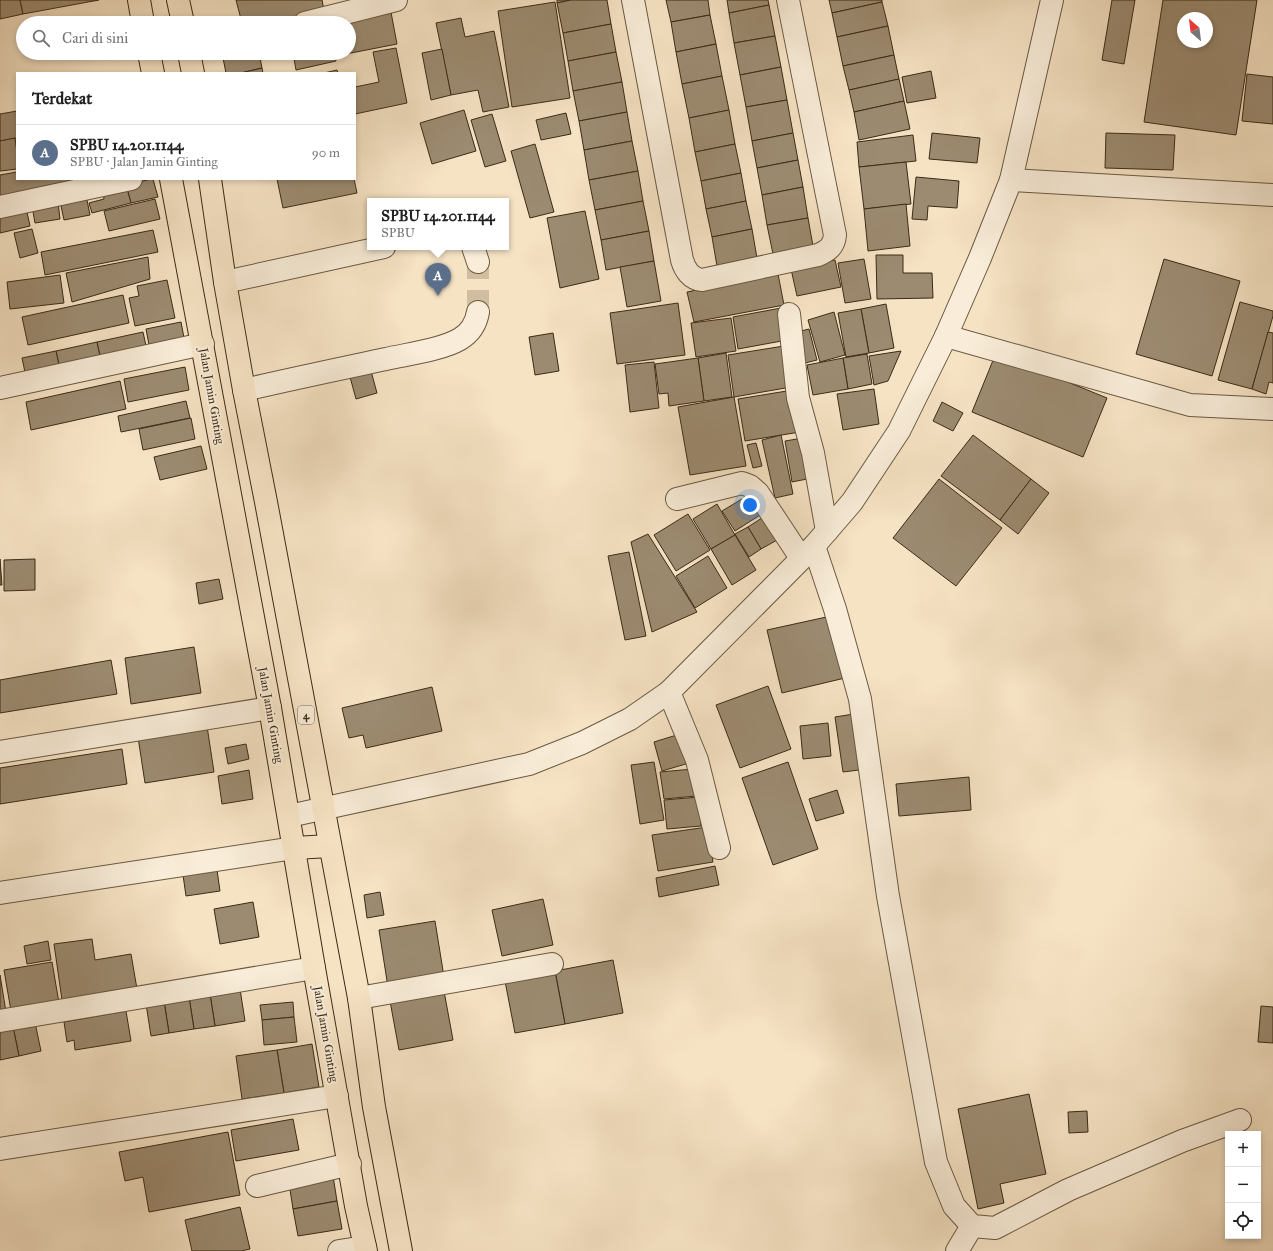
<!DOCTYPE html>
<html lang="id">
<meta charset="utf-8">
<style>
:root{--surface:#fff;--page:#f2f2f2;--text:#222;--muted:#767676;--line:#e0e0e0;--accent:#1a73e8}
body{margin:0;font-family:"IM FELL Great Primer",serif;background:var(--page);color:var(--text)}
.controls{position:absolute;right:12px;bottom:12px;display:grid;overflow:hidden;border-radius:0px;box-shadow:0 2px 6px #0003}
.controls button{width:36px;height:36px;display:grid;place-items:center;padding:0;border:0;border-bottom:1px solid var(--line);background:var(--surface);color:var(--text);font:20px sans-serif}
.compass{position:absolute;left:1177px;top:12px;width:36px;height:36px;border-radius:50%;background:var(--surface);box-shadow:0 2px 6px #0003;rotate:332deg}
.you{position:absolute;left:750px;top:505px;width:14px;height:14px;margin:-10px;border:3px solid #fff;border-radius:50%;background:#1a73e8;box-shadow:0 0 0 6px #1a73e833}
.badge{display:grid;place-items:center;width:26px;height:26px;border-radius:50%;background:var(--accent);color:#fff;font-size:13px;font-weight:700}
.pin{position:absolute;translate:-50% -33px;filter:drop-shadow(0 1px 2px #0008)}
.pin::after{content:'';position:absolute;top:21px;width:14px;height:12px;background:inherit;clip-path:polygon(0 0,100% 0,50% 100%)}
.popup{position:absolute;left:367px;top:198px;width:142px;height:52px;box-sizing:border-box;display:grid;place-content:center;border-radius:0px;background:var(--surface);filter:drop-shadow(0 1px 3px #0005);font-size:13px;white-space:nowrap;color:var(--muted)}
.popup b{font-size:15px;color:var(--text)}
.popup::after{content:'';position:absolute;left:50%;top:100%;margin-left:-8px;border:8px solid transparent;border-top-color:var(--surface)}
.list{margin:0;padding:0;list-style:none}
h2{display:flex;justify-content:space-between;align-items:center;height:52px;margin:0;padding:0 16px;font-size:17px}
h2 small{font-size:13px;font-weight:400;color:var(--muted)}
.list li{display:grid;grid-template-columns:26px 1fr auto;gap:12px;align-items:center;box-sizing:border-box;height:56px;padding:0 16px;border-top:1px solid var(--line)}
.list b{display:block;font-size:15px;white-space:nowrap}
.list p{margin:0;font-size:13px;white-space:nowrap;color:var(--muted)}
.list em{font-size:13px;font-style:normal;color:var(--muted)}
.icon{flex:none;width:22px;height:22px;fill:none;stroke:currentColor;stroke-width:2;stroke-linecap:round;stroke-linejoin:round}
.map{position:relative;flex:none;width:1273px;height:1251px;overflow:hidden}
.search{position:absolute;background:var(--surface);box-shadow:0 2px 6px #0003;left:16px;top:16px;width:340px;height:44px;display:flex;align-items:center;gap:10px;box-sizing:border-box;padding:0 14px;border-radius:22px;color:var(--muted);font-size:15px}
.panel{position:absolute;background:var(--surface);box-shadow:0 2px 6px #0003;left:16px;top:72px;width:340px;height:108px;border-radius:0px}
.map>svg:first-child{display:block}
.building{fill:#9c8b71;stroke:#3b2b17;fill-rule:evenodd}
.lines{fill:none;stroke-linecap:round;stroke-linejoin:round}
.minor-tunnel{stroke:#d1bea1;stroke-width:22;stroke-dasharray:22 11;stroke-linecap:butt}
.minor-casing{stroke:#6a5942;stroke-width:24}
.highway-casing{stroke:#3b2b17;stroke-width:24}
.minor{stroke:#f9edd9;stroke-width:22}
.highway{stroke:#f6e3c4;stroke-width:22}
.labels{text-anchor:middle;stroke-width:4;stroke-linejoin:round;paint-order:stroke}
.shield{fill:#f9edd9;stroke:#746551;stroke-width:1}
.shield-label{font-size:11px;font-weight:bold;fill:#3b2b17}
.street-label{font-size:12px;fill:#3b2b17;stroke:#f9edd9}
</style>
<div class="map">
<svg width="1273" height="1251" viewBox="0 0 1273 1251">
<rect width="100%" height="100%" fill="#f6e3c4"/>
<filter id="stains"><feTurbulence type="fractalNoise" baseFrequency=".005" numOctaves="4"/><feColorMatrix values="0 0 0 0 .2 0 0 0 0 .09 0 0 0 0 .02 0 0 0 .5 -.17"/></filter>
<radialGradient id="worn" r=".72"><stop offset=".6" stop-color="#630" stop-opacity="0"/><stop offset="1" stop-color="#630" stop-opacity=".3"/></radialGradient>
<!-- building -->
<g class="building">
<path d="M0 0H20L23 14 0 19Z"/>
<path d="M20 0H99L23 14Z"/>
<path d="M236 0H322L325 15 289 23H242Z"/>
<path d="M557 0H571L557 3Z"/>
<path d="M571 0H607L611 24 563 33 557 3Z"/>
<path d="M666 0H708L710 15 671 22Z"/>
<path d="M727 0H768L769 5 729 13Z"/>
<path d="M829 0H882V2L832 13Z"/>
<path d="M1112 0H1135L1124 64 1102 60Z"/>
<path d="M1163 0H1257L1236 135 1144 122ZM1183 18H1207V42H1183Z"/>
<path d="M555 2 570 98 512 107 498 11Z"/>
<path d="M882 2 888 26 837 37 832 13Z"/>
<path d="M769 5 775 36 734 43 729 13Z"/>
<path d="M390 7 397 44 346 54 345 53H349V23Z"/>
<path d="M710 15 716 44 676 52 671 22Z"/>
<path d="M461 18 465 37 494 31 509 107 483 112 478 90 451 95 436 23Z"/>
<path d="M611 24 616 52 568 61 563 33Z"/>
<path d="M888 26 894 55 843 66 837 37Z"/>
<path d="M775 36 781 67 740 75 734 43Z"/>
<path d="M716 44 722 76 682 84 676 52Z"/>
<path d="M396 48 407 103 355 114V87L379 82 373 52Z"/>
<path d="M442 49 451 95 431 100 422 53Z"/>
<path d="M616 52 622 82 573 91 568 61Z"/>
<path d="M222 53H259L262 68 241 73H226Z"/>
<path d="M293 53H335L336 61 296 70Z"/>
<path d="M894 55 899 79 849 90 843 66Z"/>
<path d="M781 67 787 100 746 107 740 75Z"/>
<path d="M262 68 263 73H241Z"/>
<path d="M337 70 338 73H324Z"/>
<path d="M931 71 936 98 907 103 902 77Z"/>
<path d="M1247 74 1273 77V124L1242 121Z"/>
<path d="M722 76 729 110 689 118 682 84Z"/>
<path d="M899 79 904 101 854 112 849 90Z"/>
<path d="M622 82 627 112 579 121 573 91Z"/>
<path d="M787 100 793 133 752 141 746 107Z"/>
<path d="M904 101 910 129 859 140 854 112Z"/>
<path d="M464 110 476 151 432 164 420 123Z"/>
<path d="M729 110 735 144 695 152 689 118Z"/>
<path d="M17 111V138L0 141V114Z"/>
<path d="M627 112 632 141 584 150 579 121Z"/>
<path d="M566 113 571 134 541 140 536 120Z"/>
<path d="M492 114 506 161 485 167 471 120Z"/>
<path d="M793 133 798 160 757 168 752 141Z"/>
<path d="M932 133 980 138 977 163 929 159Z"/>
<path d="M1106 133 1175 135 1173 170 1105 168Z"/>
<path d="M913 135 916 161 859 167 857 142Z"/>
<path d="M15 138 17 152V169L0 171V141Z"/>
<path d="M632 141 638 171 589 180 584 150Z"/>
<path d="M535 144 554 212 530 218 511 151Z"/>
<path d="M735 144 741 173 701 181 695 152Z"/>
<path d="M798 160 803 187 762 195 757 168Z"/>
<path d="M906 162 911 204 864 209 859 167Z"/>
<path d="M638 171 643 201 595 210 589 180Z"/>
<path d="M17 172V179H87L0 198V175Z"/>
<path d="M741 173 746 201 706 209 701 181Z"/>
<path d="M916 177 959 181 957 208 928 206 927 220 912 219Z"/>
<path d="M151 179H153L158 197 131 203 126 185Z"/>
<path d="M277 179H354L357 193 283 208Z"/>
<path d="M126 185 131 203 92 213 89 203 104 199 103 191Z"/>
<path d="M803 187 808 218 767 225 762 195Z"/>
<path d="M86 195 90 215 64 220 60 201Z"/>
<path d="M155 199 160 219 109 231 104 211Z"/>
<path d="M643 201 649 231 601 240 595 210Z"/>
<path d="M746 201 752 229 712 237 706 209Z"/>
<path d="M58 202 60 219 35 223 32 206Z"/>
<path d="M25 203 30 226 0 233V208Z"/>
<path d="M906 204 910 246 868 251 864 209Z"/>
<path d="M585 211 599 279 560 288 547 218Z"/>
<path d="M808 218 813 246 773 254 767 225Z"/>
<path d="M32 229 38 253 20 258 14 233Z"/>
<path d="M752 229 757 258 717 266 712 237Z"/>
<path d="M153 230 158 252 45 275 41 252Z"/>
<path d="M649 231 654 261 606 270 601 240Z"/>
<path d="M876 255H903V273H932L933 298 877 299Z"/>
<path d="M148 257 150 279 72 302 66 273Z"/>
<path d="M864 259 871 299 845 303 838 263Z"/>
<path d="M1164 259 1240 281 1212 376 1136 354Z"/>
<path d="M835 260 841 287 797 296 791 269Z"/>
<path d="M654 261 661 301 627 307 620 267Z"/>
<path d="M778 274 784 305 694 322 687 292Z"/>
<path d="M60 275 64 303 10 309 7 282Z"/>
<path d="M167 280 175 318 135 326 129 298 139 296 137 286Z"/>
<path d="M123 295 129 323 28 345 22 317Z"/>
<path d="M1240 302 1273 311V316L1252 389 1218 380Z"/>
<path d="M678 303 685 355 617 364 610 313Z"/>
<path d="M886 304 894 348 869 353 861 309Z"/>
<path d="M781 308 787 340 738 349 733 317Z"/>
<path d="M861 309 869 353 846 357 838 313Z"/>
<path d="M834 312 845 355 820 362 808 320Z"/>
<path d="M731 318 736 351 696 357 691 323Z"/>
<path d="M181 322 185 343 150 350 146 329Z"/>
<path d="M809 329 817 360 805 363 797 332Z"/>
<path d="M143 332 148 355 101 361 97 342Z"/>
<path d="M1268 332 1273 333V383L1269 382 1266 394 1252 389Z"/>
<path d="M553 333 559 371 535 375 529 337Z"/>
<path d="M97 342 101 361 60 370 56 351Z"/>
<path d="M784 346 791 387 734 397 728 355Z"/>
<path d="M56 351 60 370 26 377 22 358Z"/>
<path d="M901 351 888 381 874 385 869 356Z"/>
<path d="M726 353 732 397 704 401 698 358Z"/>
<path d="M996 353 1107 398 1083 457 972 412Z"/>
<path d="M867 354 872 384 848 389 843 358Z"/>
<path d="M698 358 704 401 669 406 668 393 659 394 655 364Z"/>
<path d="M843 358 848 389 813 395 807 365Z"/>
<path d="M654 362 659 408 630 412 625 365Z"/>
<path d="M185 367 189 390 128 402 124 379Z"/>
<path d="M371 371 377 393 356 399 350 377Z"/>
<path d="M120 381 126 409 31 430 26 402Z"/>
<path d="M874 389 879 424 843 430 837 394Z"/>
<path d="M793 390 800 432 745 441 738 399Z"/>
<path d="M734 397 746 466 690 475 678 407Z"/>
<path d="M186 401 190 418 121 432 118 416Z"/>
<path d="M942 402 963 413 953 431 933 421Z"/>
<path d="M191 418 195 439 143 450 139 429Z"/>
<path d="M781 435 793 494 775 498 762 440Z"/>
<path d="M973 435 1031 479 1000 520 941 476Z"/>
<path d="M809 437 817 477 792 482 785 441Z"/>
<path d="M756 443 762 466 753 468 747 445Z"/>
<path d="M201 446 207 469 160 480 154 457Z"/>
<path d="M939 479 1002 528 956 586 893 538Z"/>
<path d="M1031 479 1049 493 1018 534 1000 520Z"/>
<path d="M747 496 760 515 735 531 722 511Z"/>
<path d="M717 504 735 535 711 549 693 519Z"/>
<path d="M688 514 710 550 676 571 654 535Z"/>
<path d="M765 516 779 539 761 549 748 527Z"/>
<path d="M748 527 761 549 749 557 735 534Z"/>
<path d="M648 534 697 612 652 632 631 542Z"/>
<path d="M735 535 756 570 732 585 711 549Z"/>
<path d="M629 552 646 636 625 640 608 556Z"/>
<path d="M708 556 727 588 695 608 676 576Z"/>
<path d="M0 559 2 585H0Z"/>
<path d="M35 559V590L4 591V560Z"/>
<path d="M219 579 223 599 199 604 196 583Z"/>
<path d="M831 616 845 678 782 693 767 630Z"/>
<path d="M194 647 201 693 131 704 125 658Z"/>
<path d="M111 660 117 694 0 713V680Z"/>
<path d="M768 686 791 749 740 768 716 705Z"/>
<path d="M432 687 442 731 366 748 363 735 349 738 342 708Z"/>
<path d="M860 713 867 769 843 772 835 717Z"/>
<path d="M828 723 831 756 803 759 800 726Z"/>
<path d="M207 726 214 772 145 783 138 737Z"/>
<path d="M680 734 689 763 662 771 654 742Z"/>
<path d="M246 744 249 759 228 764 225 748Z"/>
<path d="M122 749 127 784 0 804V768Z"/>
<path d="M654 762 664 820 640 824 631 765Z"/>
<path d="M788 762 818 849 773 865 742 778Z"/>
<path d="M693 769 696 796 664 799 660 772Z"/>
<path d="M249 770 253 799 222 804 218 776Z"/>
<path d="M969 777 971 810 899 816 896 784Z"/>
<path d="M837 790 844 813 816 821 809 799Z"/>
<path d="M699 797 701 826 667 829 664 800Z"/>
<path d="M707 827 713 862 658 871 652 835Z"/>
<path d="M715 866 719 885 659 897 656 878Z"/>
<path d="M217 870 220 891 186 896 183 875Z"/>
<path d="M380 892 384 915 367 918 364 895Z"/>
<path d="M543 899 553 945 502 956 492 910Z"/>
<path d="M253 902 259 937 220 944 214 909Z"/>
<path d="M435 921 444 977 388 987 379 930Z"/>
<path d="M92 939 95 960 131 954 137 989 62 1000 54 944Z"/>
<path d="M48 941 51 960 27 964 24 946Z"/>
<path d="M613 960 623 1013 565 1024 555 971Z"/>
<path d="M52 962 59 1003 11 1011 4 970Z"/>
<path d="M555 971 565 1024 515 1033 505 981Z"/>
<path d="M0 975 6 1012 0 1013Z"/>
<path d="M240 989 245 1021 215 1026 210 994Z"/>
<path d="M444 991 453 1040 399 1050 390 1001Z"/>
<path d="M210 994 215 1026 194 1029 189 997Z"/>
<path d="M189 997 194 1029 169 1033 164 1001Z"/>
<path d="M164 1001 169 1033 151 1036 146 1004Z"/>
<path d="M293 1002 294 1017 262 1020 260 1005Z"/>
<path d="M1261 1006 1273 1007V1043L1258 1042Z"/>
<path d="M126 1011 131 1041 75 1050 74 1040 67 1042 64 1022Z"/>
<path d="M294 1017 297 1042 264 1045 262 1020Z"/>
<path d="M34 1018 41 1051 19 1056 12 1022Z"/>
<path d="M12 1022 19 1056 0 1060V1024Z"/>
<path d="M312 1044 319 1087 284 1093 277 1050Z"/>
<path d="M277 1050 284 1093 242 1099 236 1056Z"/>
<path d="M1029 1094 1046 1174 1000 1184 1004 1203 978 1209 958 1109Z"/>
<path d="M1087 1111 1088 1132 1069 1133 1068 1112Z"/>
<path d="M293 1119 299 1150 236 1161 231 1130Z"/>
<path d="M228 1132 240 1195 149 1212 143 1177 125 1181 119 1152Z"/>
<path d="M333 1176 337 1201 293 1209 289 1183Z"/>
<path d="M337 1201 342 1229 298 1236 293 1209Z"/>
<path d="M240 1207 250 1249 241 1251H192L185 1220Z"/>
</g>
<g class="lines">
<!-- minor-tunnel -->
<path class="minor-tunnel" d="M478 312V262"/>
<!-- minor casing -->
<g class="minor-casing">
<g id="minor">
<path d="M633 0 682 260C685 270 691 279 702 280L818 255C827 251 834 247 835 235L788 0"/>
<path d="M305 23 396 0"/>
<path d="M1011 180 1273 195"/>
<path d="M0 207 131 179"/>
<path d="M473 247 478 262"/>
<path d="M225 282 384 247"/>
<path d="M789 314 798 398 813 453 827 531"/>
<path d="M946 336 1190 405 1273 409"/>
<path d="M0 388 203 344"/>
<path d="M244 390C291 379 339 369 386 359 408 354 441 350 460 339 470 333 476 324 478 312"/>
<path d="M677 499 742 483 750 486 758 493 801 558"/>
<path d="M814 546 835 609 860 699 888 896 936 1162 954 1206 972 1226 995 1228 1068 1190 1182 1141 1240 1120"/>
<path d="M669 692 697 760 719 848"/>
<path d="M0 752 270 708"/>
<path d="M289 816 529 764 582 743 630 719 669 692 814 546 852 502 899 431 946 336 980 258 1011 180 1052 0"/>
<path d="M0 893 294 848"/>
<path d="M359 998 552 964"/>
<path d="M0 1021 314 968"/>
<path d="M0 1149 337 1096"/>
<path d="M257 1186 350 1164"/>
<path d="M339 1251 365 1247"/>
<path d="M957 1251 972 1226"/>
</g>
</g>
<!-- highway casing -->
<g class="highway-casing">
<g id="highway">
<path d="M139 0 143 23"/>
<path d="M178 0 183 23"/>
<path d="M149 53 153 73"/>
<path d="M189 53 193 73"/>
<path d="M171 179 270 708 314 968 356 1206 366 1251"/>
<path d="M210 179 225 282 244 390 266 502 359 998 374 1107 401 1251"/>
<path d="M294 848 330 846"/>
</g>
</g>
<!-- minor -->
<use href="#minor" class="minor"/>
<!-- highway -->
<use href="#highway" class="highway"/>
</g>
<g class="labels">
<!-- shield labels -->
<rect class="shield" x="298" y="706" width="16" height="18" rx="3"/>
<g class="shield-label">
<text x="306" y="719">4</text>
</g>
<!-- street labels -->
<g class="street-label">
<text transform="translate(212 396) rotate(80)" y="4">Jalan Jamin Ginting</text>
<text transform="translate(271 715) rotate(80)" y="4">Jalan Jamin Ginting</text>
<text transform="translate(326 1034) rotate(80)" y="4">Jalan Jamin Ginting</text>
</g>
</g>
<rect width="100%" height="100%" filter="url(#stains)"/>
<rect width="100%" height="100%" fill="url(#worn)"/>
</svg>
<div class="controls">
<button>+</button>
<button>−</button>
<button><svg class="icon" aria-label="locate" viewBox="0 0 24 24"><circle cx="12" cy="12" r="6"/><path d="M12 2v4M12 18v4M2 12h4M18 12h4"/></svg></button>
</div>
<svg class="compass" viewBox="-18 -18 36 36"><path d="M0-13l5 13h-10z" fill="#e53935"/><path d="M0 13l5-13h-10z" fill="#767676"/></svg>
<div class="you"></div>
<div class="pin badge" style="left:438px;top:296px;background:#5c6f8a">A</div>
<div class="popup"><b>SPBU 14.201.1144</b>SPBU</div>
<div class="search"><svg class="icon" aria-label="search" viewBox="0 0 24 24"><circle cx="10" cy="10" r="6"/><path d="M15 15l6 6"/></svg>Cari di sini</div>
<section class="panel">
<h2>Terdekat<small></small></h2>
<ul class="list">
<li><span class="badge" style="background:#5c6f8a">A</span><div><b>SPBU 14.201.1144</b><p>SPBU · Jalan Jamin Ginting</p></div><em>90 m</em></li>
</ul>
</section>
</div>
